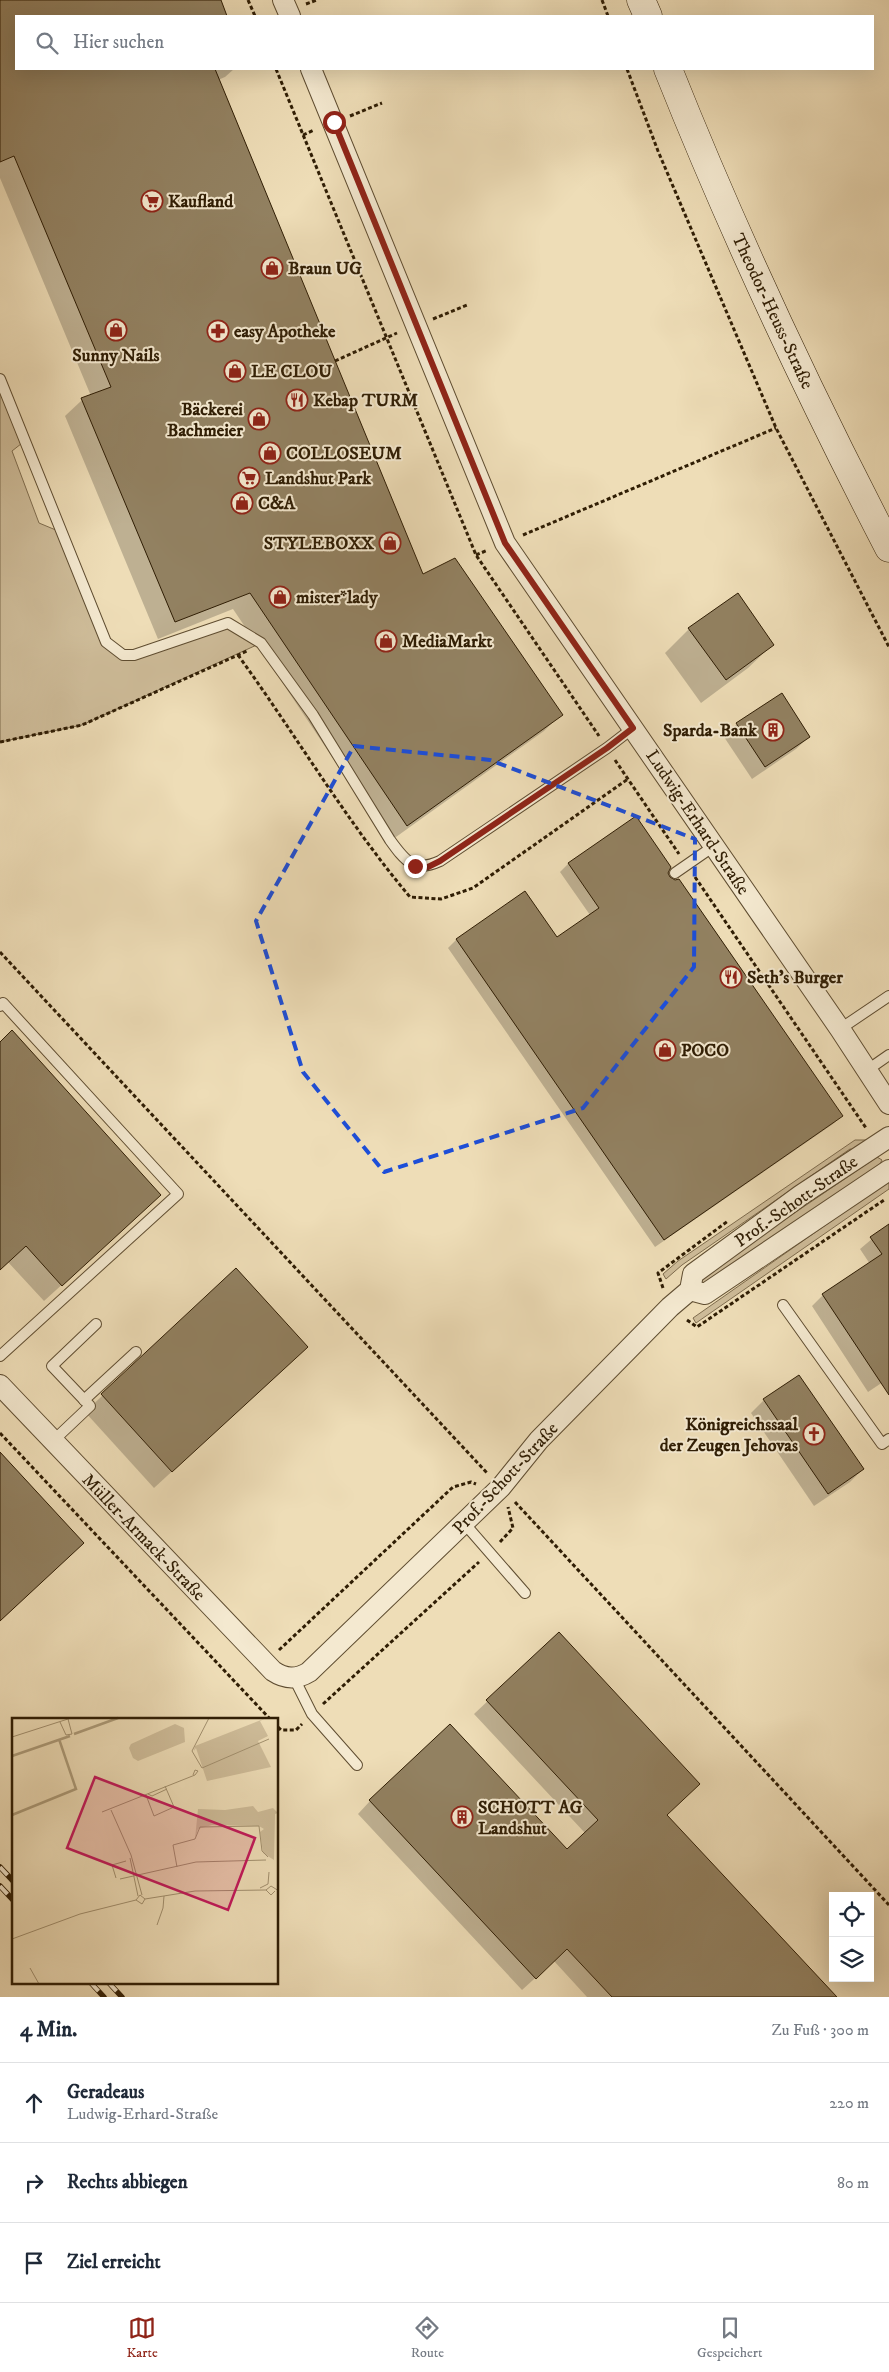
<!DOCTYPE html>
<html lang="de">
<meta charset="utf-8">
<style>
:root{--surface:#fff;--page:#f2f2f3;--text:#1f2937;--muted:#747a83;--line:#e0e1e3;--accent:#8f2418}
body{margin:0;font-family:"IM FELL DW Pica",serif;background:var(--page);color:var(--text)}
.controls{position:absolute;right:15px;bottom:15px;display:grid;overflow:hidden;border-radius:0px;box-shadow:0 5px 20px #0002}
.controls button{width:45px;height:45px;display:grid;place-items:center;padding:0;border:0;border-bottom:1px solid var(--line);background:var(--surface);color:var(--text);font:25px sans-serif}
.stop{position:absolute;width:15px;height:15px;margin:-11px;border:4px solid #8f2418;border-radius:50%;background:#fff}
.stop.end{background:#8f2418;border-color:#fff;box-shadow:0 1px 5px #0008}
.list{margin:0;padding:0;list-style:none}
h2{display:flex;justify-content:space-between;align-items:center;height:65px;margin:0;padding:0 20px;font-size:21px}
h2 small{font-size:16px;font-weight:400;color:var(--muted)}
.list li{display:grid;grid-template-columns:32px 1fr auto;gap:15px;align-items:center;box-sizing:border-box;height:80px;padding:0 20px;border-top:1px solid var(--line)}
.list b{display:block;font-size:19px;white-space:nowrap}
.list p{margin:0;font-size:16px;white-space:nowrap;color:var(--muted)}
.list em{font-size:16px;font-style:normal;color:var(--muted)}
.icon{flex:none;width:28px;height:28px;fill:none;stroke:currentColor;stroke-width:2;stroke-linecap:round;stroke-linejoin:round}
.map{position:relative;flex:none;width:889px;height:1997px;overflow:hidden}
.search{position:absolute;background:var(--surface);box-shadow:0 5px 20px #0002;left:15px;right:15px;top:15px;height:55px;display:flex;align-items:center;gap:12px;box-sizing:border-box;padding:0 18px;border-radius:0px;color:var(--muted);font-size:19px}
.sheet{height:305px;background:var(--surface)}
nav{display:flex;justify-content:space-around;align-items:center;box-sizing:border-box;height:70px;border-top:1px solid var(--line);background:var(--surface);font-size:14px;color:var(--muted)}
nav a{display:grid;justify-items:center;gap:2px}
nav .on{color:var(--accent)}
.map>svg:first-child{display:block}
.green{fill:#cebc99;stroke:#7e6c4e}
.shadow{fill:#0003}
.building{fill:#928161;stroke:#2f1d04}
.lines{fill:none;stroke-linecap:round;stroke-linejoin:round}
.lane-casing{stroke:#5f4d31;stroke-width:12}
.street-casing{stroke:#5f4d31;stroke-width:22}
.secondary-casing{stroke:#2f1d04;stroke-width:29}
.path{stroke:#2f1d04;stroke-width:3;stroke-dasharray:4 2.5;stroke-linecap:butt}
.lane{stroke:#f4e9d0;stroke-width:10}
.street{stroke:#f4e9d0;stroke-width:20}
.secondary{stroke:#f4e9d0;stroke-width:28}
.rail-casing{stroke:#2f1d04;stroke-width:5.5}
.rail{stroke:#f4e9d0;stroke-width:4;stroke-dasharray:11;stroke-linecap:butt}
.route{stroke:#8f2418;stroke-width:6}
.marked{fill:none;stroke:#1d4ed8;stroke-width:4;stroke-dasharray:10 6;stroke-linejoin:round}
.labels{text-anchor:middle;stroke-width:4;stroke-linejoin:round;paint-order:stroke}
.poi-label{font-size:18px;font-weight:bold;fill:#2f1d04;stroke:#f4e9d0;text-anchor:start}
.street-label{font-size:18px;fill:#2f1d04;stroke:#f4e9d0}
.inset-river{fill:none;stroke:#ad9c7a;stroke-width:2.5}
.inset-road{fill:none;stroke:#a2906f;stroke-width:1}
.view{fill:#c2185b;fill-opacity:0.15;stroke:#c2185b;stroke-width:2.5}
.inset-edge{fill:none;stroke:#2f1d04;stroke-width:2.5}
</style>
<div class="map">
<svg width="889" height="1997" viewBox="0 0 889 1997">
<rect width="100%" height="100%" fill="#eeddb7"/>
<filter id="stains"><feTurbulence type="fractalNoise" baseFrequency=".004" numOctaves="4"/><feColorMatrix values="0 0 0 0 .2 0 0 0 0 .09 0 0 0 0 .02 0 0 0 .5 -.17"/></filter>
<radialGradient id="worn" r=".72"><stop offset=".6" stop-color="#630" stop-opacity="0"/><stop offset="1" stop-color="#630" stop-opacity=".3"/></radialGradient>
<!-- green -->
<g class="green">
<path d="M0 379 26 440 12 451 39 523 63 533 103 631 123 655 228 623 261 643 82 725 0 742Z"/>
<path d="M855 1140H869L860 1151 850 1149 682 1265 666 1279 663 1274 678 1261Z"/>
<path d="M877 1157 882 1160 879 1166 702 1287 700 1277Z"/>
<path d="M889 1177V1189L696 1323 693 1318 877 1189Z"/>
</g>
<!-- shadow -->
<g class="shadow">
<path d="M0 0H219L225 16H16V69H234L225 77 218 80 423 575 561 714 544 731 389 842 233 609 158 639 65 416 82 400 91 396 0 178Z"/>
<path d="M689 629 772 645 748 668 701 703 665 653Z"/>
<path d="M781 695 809 737 796 749 752 779 724 737 737 724Z"/>
<path d="M635 817 667 873 842 1116 833 1124 655 1247 448 948 456 940 525 893 556 939 590 915 560 872 568 864Z"/>
<path d="M0 1043 143 1211 44 1301 8 1262 0 1270Z"/>
<path d="M885 1228 889 1235V1378L868 1392 812 1306 823 1295 870 1264 860 1249Z"/>
<path d="M236 1270 289 1364 154 1488 85 1412Z"/>
<path d="M764 1400 863 1469 850 1482 814 1506 751 1413Z"/>
<path d="M559 1634 666 1815 836 1997H587L554 1961 522 1990 358 1814 370 1801 567 1851 585 1833 474 1714Z"/>
</g>
<!-- building -->
<g class="building">
<path d="M0 0H221L227 16H16V69H215L423 574 455 558 563 715 407 826 250 593 175 622 81 398 111 387 14 156 0 162Z"/>
<path d="M738 593 774 645 726 680 688 628Z"/>
<path d="M782 693 810 737 765 767 736 723Z"/>
<path d="M636 816 671 867 668 873 670 877 675 880 679 879 843 1116 664 1240 456 939 525 891 557 937 599 908 568 863Z"/>
<path d="M12 1030 161 1195 62 1286 26 1246 0 1270V1042Z"/>
<path d="M889 1224V1395L822 1294 882 1254 870 1237Z"/>
<path d="M236 1268 308 1347 172 1472 101 1394Z"/>
<path d="M799 1375 864 1469 828 1494 763 1399Z"/>
<path d="M0 1452 84 1543 0 1621Z"/>
<path d="M559 1632 700 1784 667 1815 837 1997H612L567 1949 536 1979 369 1800 450 1724 567 1849 598 1820 486 1700Z"/>
</g>
<g class="lines">
<!-- lane casing -->
<g class="lane-casing">
<g id="lane">
<path d="M0 379 106 642 123 655H134L228 623 261 643 313 715 390 840C405 861 414 873 440 861L607 748 633 728"/>
<path d="M675 873 714 846"/>
<path d="M0 1006 3 1003 178 1194 0 1356"/>
<path d="M840 1029 889 996"/>
<path d="M866 1071 889 1055"/>
<path d="M783 1305 882 1444 889 1439"/>
<path d="M84 1400 136 1352"/>
<path d="M53 1441 90 1406 52 1366 96 1324"/>
<path d="M464 1523 525 1593"/>
<path d="M294 1678 312 1714 357 1765"/>
</g>
</g>
<!-- street casing -->
<g class="street-casing">
<g id="street">
<path d="M283 0 290 16"/>
<path d="M311 69 505 543 840 1029 889 1104"/>
<path d="M690 1290 705 1294 889 1170"/>
<path d="M0 1385 273 1671C285 1679 296 1680 309 1672L501 1487 539 1440 670 1307 690 1290 693 1274 801 1195 889 1137"/>
</g>
</g>
<!-- secondary casing -->
<g class="secondary-casing">
<g id="secondary">
<path d="M641 0 648 16"/>
<path d="M668 69C733 232 808 392 889 548"/>
</g>
</g>
<!-- path -->
<g class="path">
<path d="M248 0 255 16"/>
<path d="M602 0 608 16"/>
<path d="M306 4 317 0"/>
<path d="M276 69 476 555 599 736"/>
<path d="M627 69 658 151 776 428 889 647"/>
<path d="M350 116 382 103"/>
<path d="M303 135 314 130"/>
<path d="M433 319 467 305"/>
<path d="M335 361 397 333"/>
<path d="M523 535 776 428"/>
<path d="M476 555 488 550"/>
<path d="M238 655C296 735 346 821 410 897L441 899 473 888 628 779"/>
<path d="M0 742 82 725 247 651"/>
<path d="M615 760 679 854"/>
<path d="M695 877 866 1128"/>
<path d="M0 952 488 1474"/>
<path d="M663 1288 658 1273 728 1221"/>
<path d="M687 1320 697 1327 884 1200"/>
<path d="M0 1433 271 1720"/>
<path d="M515 1502 889 1905"/>
<path d="M500 1542 513 1528 508 1507"/>
<path d="M279 1650 453 1487 471 1482 476 1484"/>
<path d="M323 1704 479 1562"/>
<path d="M278 1727 281 1730H296L302 1724"/>
</g>
<!-- lane -->
<use href="#lane" class="lane"/>
<!-- street -->
<use href="#street" class="street"/>
<!-- secondary -->
<use href="#secondary" class="secondary"/>
<!-- rail casing -->
<g class="rail-casing">
<g id="rail">
<path d="M0 1867 14 1882"/>
<path d="M0 1886 14 1901"/>
<path d="M91 1983 104 1997"/>
<path d="M109 1983 122 1997"/>
</g>
</g>
<!-- rail -->
<use href="#rail" class="rail"/>
</g>
<g class="lines">
<!-- route -->
<path class="route" d="M334 122 505 543 633 728 607 748 440 861 428 867 415 866"/>
</g>
<!-- marked area -->
<path class="marked" d="M354 746 490 760 695 839 694 967 583 1108 384 1172 303 1072 256 921Z"/>
<!-- icons -->
<defs>
<g id="supermarket-ring" transform="scale(1.125)"><circle r="9.5" fill="#f4e9d0" stroke="#8f2418" stroke-width="1.5"/><path d="M-6-5.5h2.5l.6 2H6L4.5 2H-2.5L-4.4-4H-6ZM-1.5 3.2a1.3 1.3 0 1 0 .1 0ZM3 3.2a1.3 1.3 0 1 0 .1 0Z" fill="#8f2418"/></g>
<g id="shop-ring" transform="scale(1.125)"><circle r="9.5" fill="#f4e9d0" stroke="#8f2418" stroke-width="1.5"/><path d="M-5-2.5h2.3a2.7 3.5 0 0 1 5.4 0H5L5.5 6h-11ZM-1.5-2.5h3a1.5 2.3 0 0 0-3 0Z" fill="#8f2418"/></g>
<g id="pharmacy-ring" transform="scale(1.125)"><circle r="9.5" fill="#f4e9d0" stroke="#8f2418" stroke-width="1.5"/><path d="M-2-6h4v4h4v4h-4v4h-4v-4h-4v-4h4Z" fill="#8f2418"/></g>
<g id="restaurant-ring" transform="scale(1.125)"><circle r="9.5" fill="#f4e9d0" stroke="#8f2418" stroke-width="1.5"/><path d="M-5-6h1v4h1v-4h1v4h1v-4h1v5L-1.5 .5V6h-2V.5L-5-1ZM5-6V6H3V1.5H1.5Q1.5-4 5-6Z" fill="#8f2418"/></g>
<g id="building-ring" transform="scale(1.125)"><circle r="9.5" fill="#f4e9d0" stroke="#8f2418" stroke-width="1.5"/><path d="M-4-6H4V6H1V3H-1V6H-4ZM-2.5-4.3h1.7v1.8h-1.7ZM.8-4.3h1.7v1.8H.8ZM-2.5-1h1.7V.8h-1.7ZM.8-1h1.7V.8H.8Z" fill="#8f2418"/></g>
<g id="church-ring" transform="scale(1.125)"><circle r="9.5" fill="#f4e9d0" stroke="#8f2418" stroke-width="1.5"/><path d="M-1.2-6h2.4v3.5h3.3v2.4h-3.3V6h-2.4V-.1h-3.3v-2.4h3.3Z" fill="#8f2418"/></g>
</defs>
<g fill-rule="evenodd">
<use href="#supermarket-ring" x="152" y="201"/>
<use href="#shop-ring" x="272" y="268"/>
<use href="#shop-ring" x="116" y="330"/>
<use href="#pharmacy-ring" x="218" y="331"/>
<use href="#shop-ring" x="235" y="371"/>
<use href="#restaurant-ring" x="297" y="400"/>
<use href="#shop-ring" x="259" y="419"/>
<use href="#shop-ring" x="270" y="453"/>
<use href="#supermarket-ring" x="249" y="478"/>
<use href="#shop-ring" x="242" y="503"/>
<use href="#shop-ring" x="390" y="543"/>
<use href="#shop-ring" x="280" y="597"/>
<use href="#shop-ring" x="386" y="641"/>
<use href="#building-ring" x="773" y="730"/>
<use href="#restaurant-ring" x="731" y="977"/>
<use href="#shop-ring" x="665" y="1050"/>
<use href="#church-ring" x="814" y="1434"/>
<use href="#building-ring" x="462" y="1817"/>
</g>
<g class="labels">
<!-- poi labels -->
<g class="poi-label">
<text x="168" y="207">Kaufland</text>
<text x="288" y="274">Braun UG</text>
<text x="234" y="337">easy Apotheke</text>
<text x="116" y="361" text-anchor="middle">Sunny Nails</text>
<text x="251" y="377">LE CLOU</text>
<text x="313" y="406">Kebap TURM</text>
<text x="243" y="415" text-anchor="end">Bäckerei<tspan x="243" dy="21">Bachmeier</tspan></text>
<text x="286" y="459">COLLOSEUM</text>
<text x="265" y="484">Landshut Park</text>
<text x="258" y="509">C&amp;A</text>
<text x="374" y="549" text-anchor="end">STYLEBOXX</text>
<text x="296" y="603">mister*lady</text>
<text x="402" y="647">MediaMarkt</text>
<text x="757" y="736" text-anchor="end">Sparda-Bank</text>
<text x="747" y="983">Seth’s Burger</text>
<text x="681" y="1056">POCO</text>
<text x="798" y="1430" text-anchor="end">Königreichssaal<tspan x="798" dy="21">der Zeugen Jehovas</tspan></text>
<text x="478" y="1813">SCHOTT AG<tspan x="478" dy="21">Landshut</tspan></text>
</g>
<!-- street labels -->
<g class="street-label">
<text transform="translate(773 311) rotate(65)" y="6">Theodor-Heuss-Straße</text>
<text transform="translate(698 822) rotate(56)" y="6">Ludwig-Erhard-Straße</text>
<text transform="translate(796 1201) rotate(-35)" y="6">Prof.-Schott-Straße</text>
<text transform="translate(505 1478) rotate(-47)" y="6">Prof.-Schott-Straße</text>
<text transform="translate(144 1537) rotate(46)" y="6">Müller-Armack-Straße</text>
</g>
</g>
<!-- overview -->
<g transform="translate(12 1718)">
<rect width="266" height="266" fill="#eeddb7"/>
<path d="M254 0 248 3 256 18 246 23 259 49 195 63 184 30 182 33 183 28ZM163 6 172 10 173 24 126 43 121 40 117 30 119 26ZM241 88 246 94 261 90 266 95 263 96 262 142 251 135 248 114 252 111 247 108 200 107 186 111 183 121 186 91 213 92Z" fill="#cebc99"/>
<path class="inset-river" d="M62 16 106 0M0 38 58 18M0 97 64 71 47 21"/>
<path class="inset-road" d="M197 0 180 33 190 50 257 21M48 4 54 17 60 16 56 1M0 19 59 0M136 76 140 78 155 71M134 77 142 98 162 89 153 68M99 92 119 137 130 177M90 94 183 57 186 53 183 52 181 57M118 140 126 178M165 149 161 127 183 121 188 109 247 108 250 133 256 139M104 160 100 147 114 143M108 161 184 144 254 142M248 170 256 166 257 154M263 173 259 177 254 172 259 168 267 173M133 181 128 177 124 182 130 186 133 181 183 173 254 172M145 207 151 190 152 178M0 221 68 196 124 182M18 250 27 266"/>
<path class="view" d="M83 59 243 120 216 192 55 130Z"/>
<rect width="266" height="266" class="inset-edge"/>
</g>
<rect width="100%" height="100%" filter="url(#stains)"/>
<rect width="100%" height="100%" fill="url(#worn)"/>
</svg>
<div class="controls">
<button><svg class="icon" aria-label="locate" viewBox="0 0 24 24"><circle cx="12" cy="12" r="6"/><path d="M12 2v4M12 18v4M2 12h4M18 12h4"/></svg></button>
<button><svg class="icon" aria-label="layers" viewBox="0 0 24 24"><path d="M12 4l9 5-9 5-9-5zM3 14l9 5 9-5"/></svg></button>
</div>
<div class="stop" style="left:334px;top:122px"></div>
<div class="stop end" style="left:415px;top:866px"></div>
<div class="search"><svg class="icon" aria-label="search" viewBox="0 0 24 24"><circle cx="10" cy="10" r="6"/><path d="M15 15l6 6"/></svg>Hier suchen</div>
</div>
<section class="sheet">
<h2>4 Min.<small>Zu Fuß · 300 m</small></h2>
<ul class="list">
<li><svg class="icon" aria-label="ahead" viewBox="0 0 24 24"><path d="M12 20V5M6 11l6-6 6 6"/></svg><div><b>Geradeaus</b><p>Ludwig-Erhard-Straße</p></div><em>220 m</em></li>
<li><svg class="icon" aria-label="right" viewBox="0 0 24 24"><path d="M7 20v-9h11M14 6l5 5-5 5"/></svg><div><b>Rechts abbiegen</b></div><em>80 m</em></li>
<li><svg class="icon" aria-label="arrive" viewBox="0 0 24 24"><path d="M6 21V4h12l-3 4 3 4H6"/></svg><div><b>Ziel erreicht</b></div></li>
</ul>
</section>
<nav>
<a class="on"><svg class="icon" aria-label="map" viewBox="0 0 24 24"><path d="M3 6l6-2 6 2 6-2v14l-6 2-6-2-6 2zM9 4v14M15 6v14"/></svg>Karte</a>
<a><svg class="icon" aria-label="directions" viewBox="0 0 24 24"><path d="M12 3l9 9-9 9-9-9zM9 14v-3h6M13 9l2 2-2 2"/></svg>Route</a>
<a><svg class="icon" aria-label="saved" viewBox="0 0 24 24"><path d="M7 4h10v16l-5-4-5 4z"/></svg>Gespeichert</a>
</nav>
